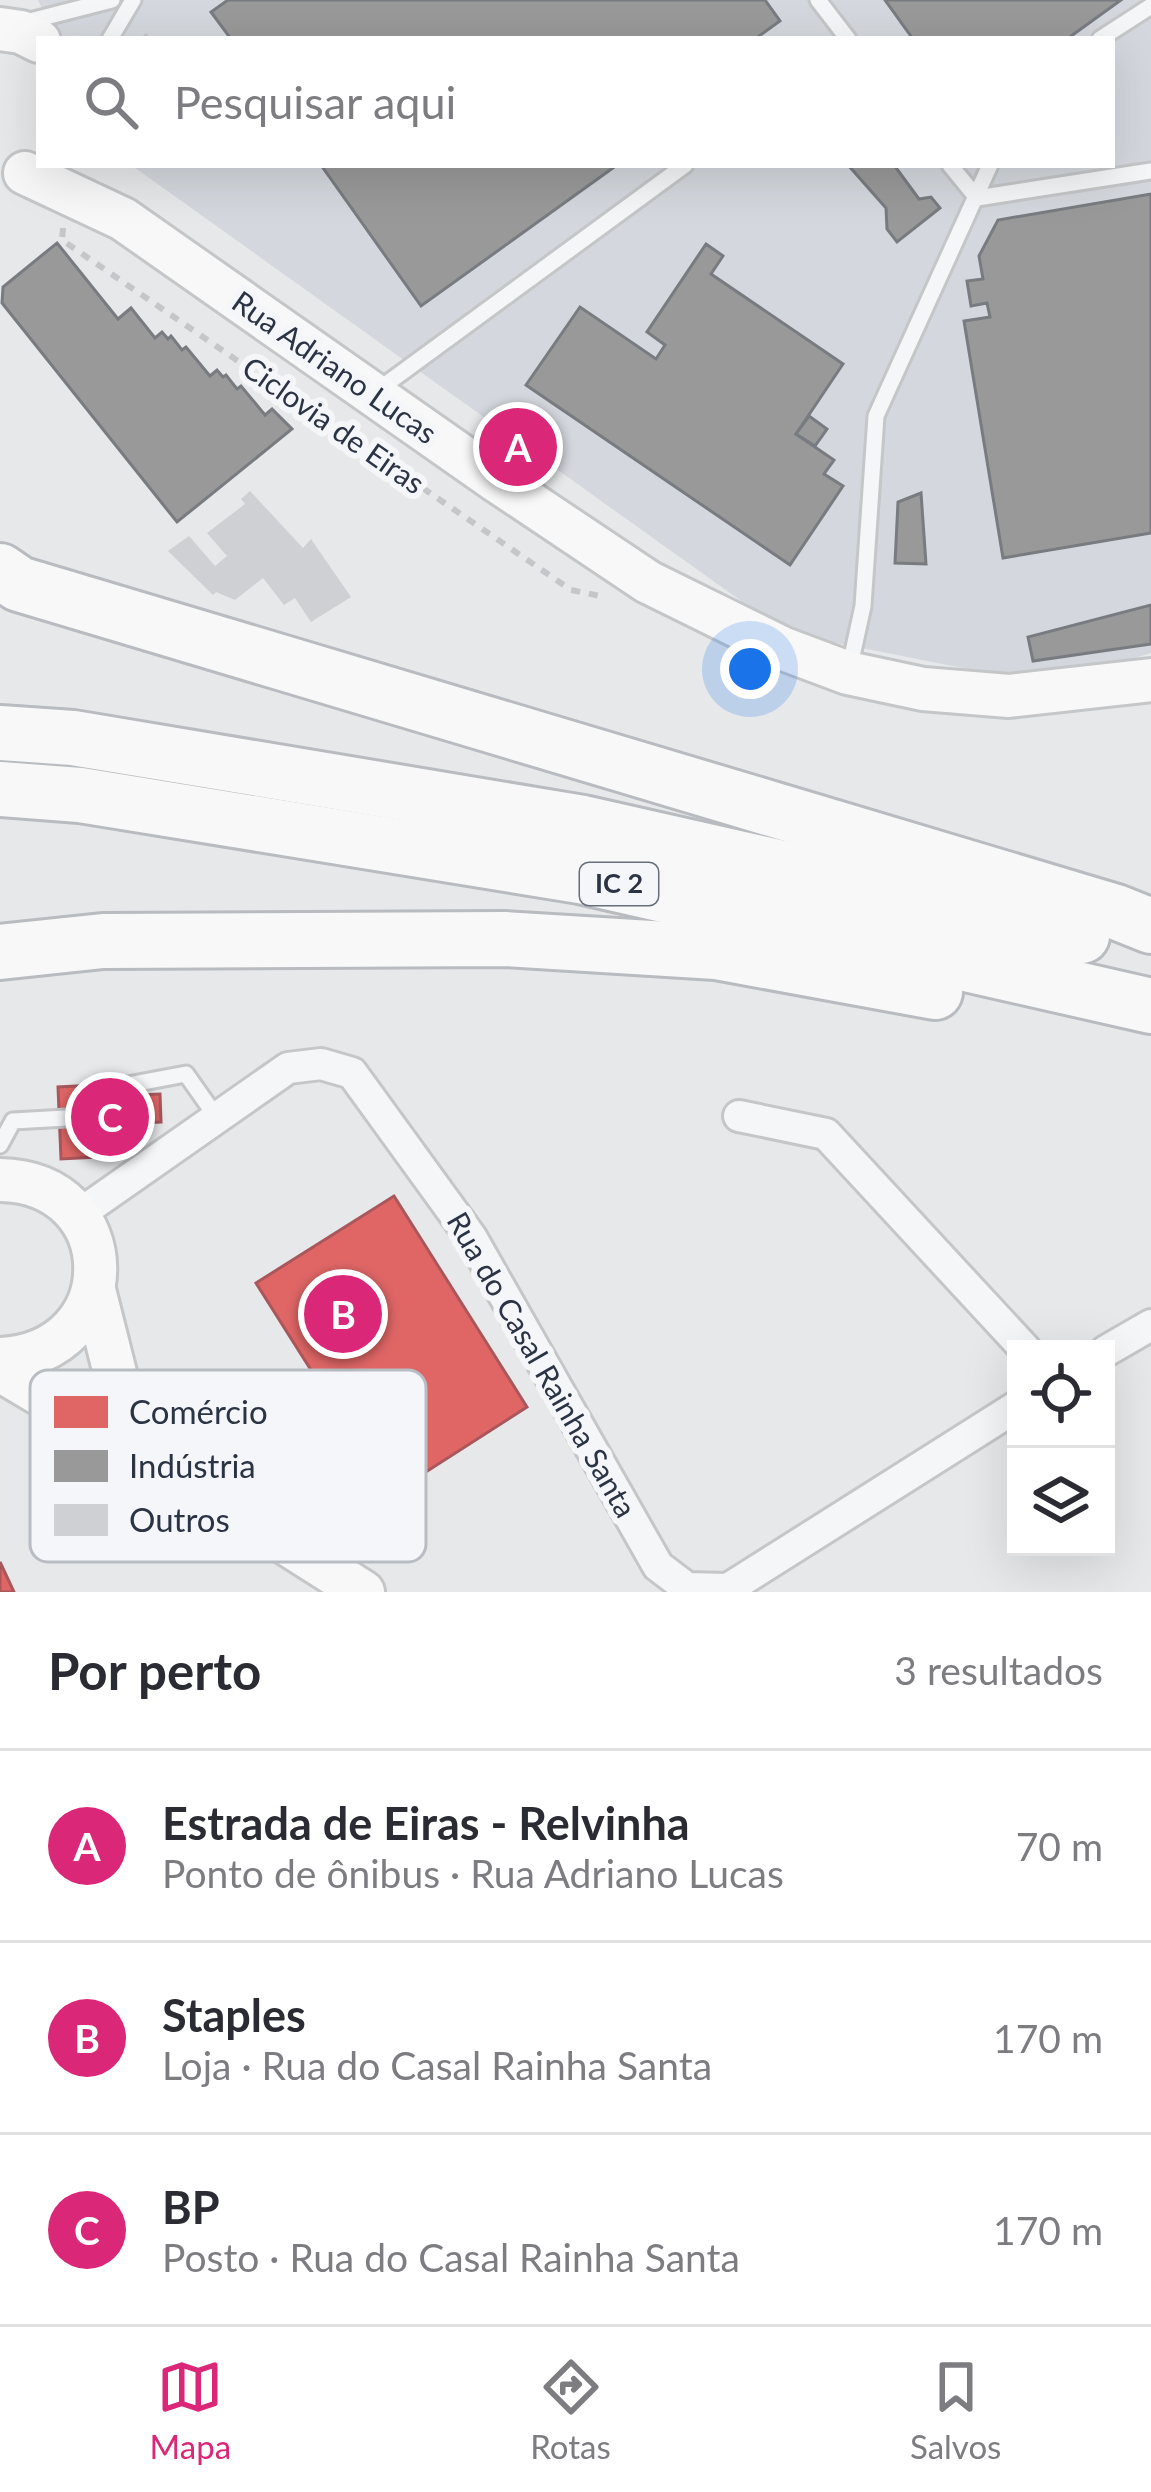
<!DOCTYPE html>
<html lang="pt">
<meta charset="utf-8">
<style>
:root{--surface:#fff;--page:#f2f2f3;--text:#2b2b33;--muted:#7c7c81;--line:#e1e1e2;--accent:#db2777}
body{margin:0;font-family:Lato,sans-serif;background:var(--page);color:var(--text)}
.controls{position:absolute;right:36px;bottom:36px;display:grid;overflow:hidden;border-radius:0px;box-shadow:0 12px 48px #0002}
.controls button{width:108px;height:108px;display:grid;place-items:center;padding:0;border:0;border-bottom:3px solid var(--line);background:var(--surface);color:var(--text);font:60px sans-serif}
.you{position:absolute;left:750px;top:669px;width:42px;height:42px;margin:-30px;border:9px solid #fff;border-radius:50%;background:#1a73e8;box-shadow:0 0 0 18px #1a73e833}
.badge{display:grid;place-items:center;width:78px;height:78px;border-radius:50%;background:var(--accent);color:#fff;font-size:39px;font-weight:700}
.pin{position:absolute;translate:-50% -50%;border:6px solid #fff;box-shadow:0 3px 12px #0006}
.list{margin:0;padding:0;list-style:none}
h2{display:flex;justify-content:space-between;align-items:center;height:156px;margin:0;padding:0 48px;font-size:51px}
h2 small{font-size:39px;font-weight:400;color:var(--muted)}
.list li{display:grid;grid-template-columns:78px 1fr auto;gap:36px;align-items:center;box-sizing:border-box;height:192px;padding:0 48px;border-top:3px solid var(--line)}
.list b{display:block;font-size:45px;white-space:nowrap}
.list p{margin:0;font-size:39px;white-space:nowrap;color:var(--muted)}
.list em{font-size:39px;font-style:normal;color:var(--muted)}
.icon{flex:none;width:66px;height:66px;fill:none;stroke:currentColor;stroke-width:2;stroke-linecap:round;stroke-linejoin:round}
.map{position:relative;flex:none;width:1151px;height:1592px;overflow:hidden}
.search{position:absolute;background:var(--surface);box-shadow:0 12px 48px #0002;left:36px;right:36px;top:36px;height:132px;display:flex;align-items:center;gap:30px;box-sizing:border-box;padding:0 42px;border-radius:0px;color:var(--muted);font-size:45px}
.sheet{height:732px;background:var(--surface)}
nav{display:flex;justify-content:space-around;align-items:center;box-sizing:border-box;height:168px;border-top:3px solid var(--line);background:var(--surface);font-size:33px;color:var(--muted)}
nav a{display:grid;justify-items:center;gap:6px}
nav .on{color:var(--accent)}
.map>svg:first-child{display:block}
.built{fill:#d4d7dd}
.shops{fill:#e06666;stroke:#aa575c;stroke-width:3}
.industry{fill:#999;stroke:#787b80;stroke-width:3}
.building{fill:#ced0d3}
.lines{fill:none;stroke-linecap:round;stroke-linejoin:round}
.lane-casing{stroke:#c4c6c8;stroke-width:21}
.street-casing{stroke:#c4c6c8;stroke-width:36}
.secondary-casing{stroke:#c4c6c8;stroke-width:48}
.highway-casing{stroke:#b8bbbf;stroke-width:60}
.path{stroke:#c5c6ca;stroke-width:6;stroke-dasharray:9 9;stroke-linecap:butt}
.lane{stroke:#f5f6f7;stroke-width:15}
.street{stroke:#f5f6f7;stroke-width:30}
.secondary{stroke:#f8f8f8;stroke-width:42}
.highway{stroke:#f8f8f8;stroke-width:54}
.labels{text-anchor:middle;stroke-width:12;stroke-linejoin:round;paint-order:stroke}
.shield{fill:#f4f6f9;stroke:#676e7b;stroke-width:3}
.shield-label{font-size:27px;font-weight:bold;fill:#2b3445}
.street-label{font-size:30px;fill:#2b3445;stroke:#f4f6f9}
.key{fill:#f4f6f9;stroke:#b8bcc3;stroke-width:3}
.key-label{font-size:33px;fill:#2b3445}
</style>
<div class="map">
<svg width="1151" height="1592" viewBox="0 0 1151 1592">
<rect width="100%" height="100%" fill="#e6e8ea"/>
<!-- built -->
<path class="built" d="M38 0H1151V653L1121 662 1003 676 786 633 131 165H1112V39H57Z"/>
<!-- shops -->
<g class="shops">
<path d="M95 1085 96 1097 135 1095 137 1123 97 1125 98 1157 61 1159 58 1087Z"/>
<path d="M160 1094 161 1122 137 1123 135 1095Z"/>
<path d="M394 1196 527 1407 390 1495 256 1283Z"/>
<path d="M0 1562 14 1592H0Z"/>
</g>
<!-- industry -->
<g class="industry">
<path d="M228 0H765L780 21 755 39H231L211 12Z"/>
<path d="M885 0H1121L1067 39H913Z"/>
<path d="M321 165H617L421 306Z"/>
<path d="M848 165H894L919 199 931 197 940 208 897 242 887 229 886 208Z"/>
<path d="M1151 194V533L1003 558 964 321 990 317 987 303 971 306 967 281 983 279 979 256 998 220Z"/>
<path d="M57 243 118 319 131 308 155 338 162 332 168 339 171 336 182 350 186 347 210 376 217 370 223 377 226 375 237 389 241 386 265 415 272 409 292 429 177 522 2 303 3 287Z"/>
<path d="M706 244 723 256 711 274 843 364 796 434 834 460 824 474 843 486 790 565 526 385 580 307 656 359 665 345 647 332Z"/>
<path d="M809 416 827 429 815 446 796 434Z"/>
<path d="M921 493 926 564 895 563 898 502Z"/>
<path d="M1151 605V644L1033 661 1028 637Z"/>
</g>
<!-- building -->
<path class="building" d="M250 491 303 548 311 539 351 597 311 622 295 598 284 605 263 578 235 600 216 592 213 595 168 551 189 536 215 566 227 556 207 533 245 504 241 499Z"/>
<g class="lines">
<!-- lane casing -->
<g class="lane-casing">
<g id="lane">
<path d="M818 0 848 39"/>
<path d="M22 23 112 0"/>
<path d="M110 39 133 0"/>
<path d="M1100 39 1151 6"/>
<path d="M950 165 977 198"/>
<path d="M977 198 1151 171"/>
<path d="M378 390 685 165"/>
<path d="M849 670 863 606 876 416 990 165"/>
<path d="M0 1145 13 1121 119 1115 117 1087 186 1074 217 1118"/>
</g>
</g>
<!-- street casing -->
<g class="street-casing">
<g id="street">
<path d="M739 1116 826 1134 1025 1349"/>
<path d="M78 1215 288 1068 321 1064 352 1073 471 1237 658 1566 687 1588 728 1589 1016 1407"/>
<path d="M1106 1351 1151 1325"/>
</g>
</g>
<!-- secondary casing -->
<g class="secondary-casing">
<g id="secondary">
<path d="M0 29 21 32 39 41"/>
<path d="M25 173 123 219 497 481 648 582 784 649 848 673 923 689 1009 696 1151 680"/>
<path d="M0 1180C126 1182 128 1353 0 1359"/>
<path d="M94 1290 119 1389 189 1467"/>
<path d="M0 1370 218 1500 363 1592"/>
</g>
</g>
<!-- highway casing -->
<g class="highway-casing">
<g id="highway">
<path d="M0 571 19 584 1116 912 1151 926"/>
<path d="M0 733 73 738 583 823 1082 936"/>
<path d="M0 789 80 795 580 876 1151 1006"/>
<path d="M0 952 103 941 505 939 716 952 935 992"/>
</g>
</g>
<!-- path -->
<g class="path">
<path d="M144 39 148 35"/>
<path d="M63 228 62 240 571 590 605 597"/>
</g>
<!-- lane -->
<use href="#lane" class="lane"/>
<!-- street -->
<use href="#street" class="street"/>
<!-- secondary -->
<use href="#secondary" class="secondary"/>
<!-- highway -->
<use href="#highway" class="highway"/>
</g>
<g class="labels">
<!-- shield labels -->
<rect class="shield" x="580" y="863" width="78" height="42" rx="9"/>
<g class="shield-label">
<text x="619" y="893">IC 2</text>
</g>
<!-- street labels -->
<g class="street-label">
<text transform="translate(334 368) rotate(35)" y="10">Rua Adriano Lucas</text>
<text transform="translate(333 426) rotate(35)" y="10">Ciclovia de Eiras</text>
<text transform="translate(541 1365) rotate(60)" y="10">Rua do Casal Rainha Santa</text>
</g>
</g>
<!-- legend -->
<rect x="30" y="1370" width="396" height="192" rx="18" class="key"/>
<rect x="54" y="1396" width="54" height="32" fill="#e06666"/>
<rect x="54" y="1450" width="54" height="32" fill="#999"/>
<rect x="54" y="1504" width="54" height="32" fill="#ced0d3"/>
<g class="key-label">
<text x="129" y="1424">Comércio</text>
<text x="129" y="1478">Indústria</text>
<text x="129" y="1532">Outros</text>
</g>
</svg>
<div class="controls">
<button><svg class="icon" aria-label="locate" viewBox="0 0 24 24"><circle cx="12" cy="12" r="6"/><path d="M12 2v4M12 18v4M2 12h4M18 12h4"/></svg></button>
<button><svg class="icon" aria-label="layers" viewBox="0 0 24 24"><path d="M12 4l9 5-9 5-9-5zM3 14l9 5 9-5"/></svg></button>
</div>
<div class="you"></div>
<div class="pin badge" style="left:518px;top:447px">A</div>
<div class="pin badge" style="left:343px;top:1314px">B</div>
<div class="pin badge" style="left:110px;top:1117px">C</div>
<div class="search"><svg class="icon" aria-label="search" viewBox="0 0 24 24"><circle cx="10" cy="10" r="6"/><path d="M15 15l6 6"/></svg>Pesquisar aqui</div>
</div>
<section class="sheet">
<h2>Por perto<small>3 resultados</small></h2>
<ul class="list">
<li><span class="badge">A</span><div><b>Estrada de Eiras - Relvinha</b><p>Ponto de ônibus · Rua Adriano Lucas</p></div><em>70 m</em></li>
<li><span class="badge">B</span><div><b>Staples</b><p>Loja · Rua do Casal Rainha Santa</p></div><em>170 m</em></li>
<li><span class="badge">C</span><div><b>BP</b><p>Posto · Rua do Casal Rainha Santa</p></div><em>170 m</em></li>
</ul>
</section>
<nav>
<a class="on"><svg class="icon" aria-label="map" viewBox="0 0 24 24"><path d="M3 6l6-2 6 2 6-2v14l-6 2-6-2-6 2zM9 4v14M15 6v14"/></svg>Mapa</a>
<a><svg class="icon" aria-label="directions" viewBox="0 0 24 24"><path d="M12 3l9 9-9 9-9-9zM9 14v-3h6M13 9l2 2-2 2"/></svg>Rotas</a>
<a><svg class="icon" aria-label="saved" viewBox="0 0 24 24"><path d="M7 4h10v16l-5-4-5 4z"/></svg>Salvos</a>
</nav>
